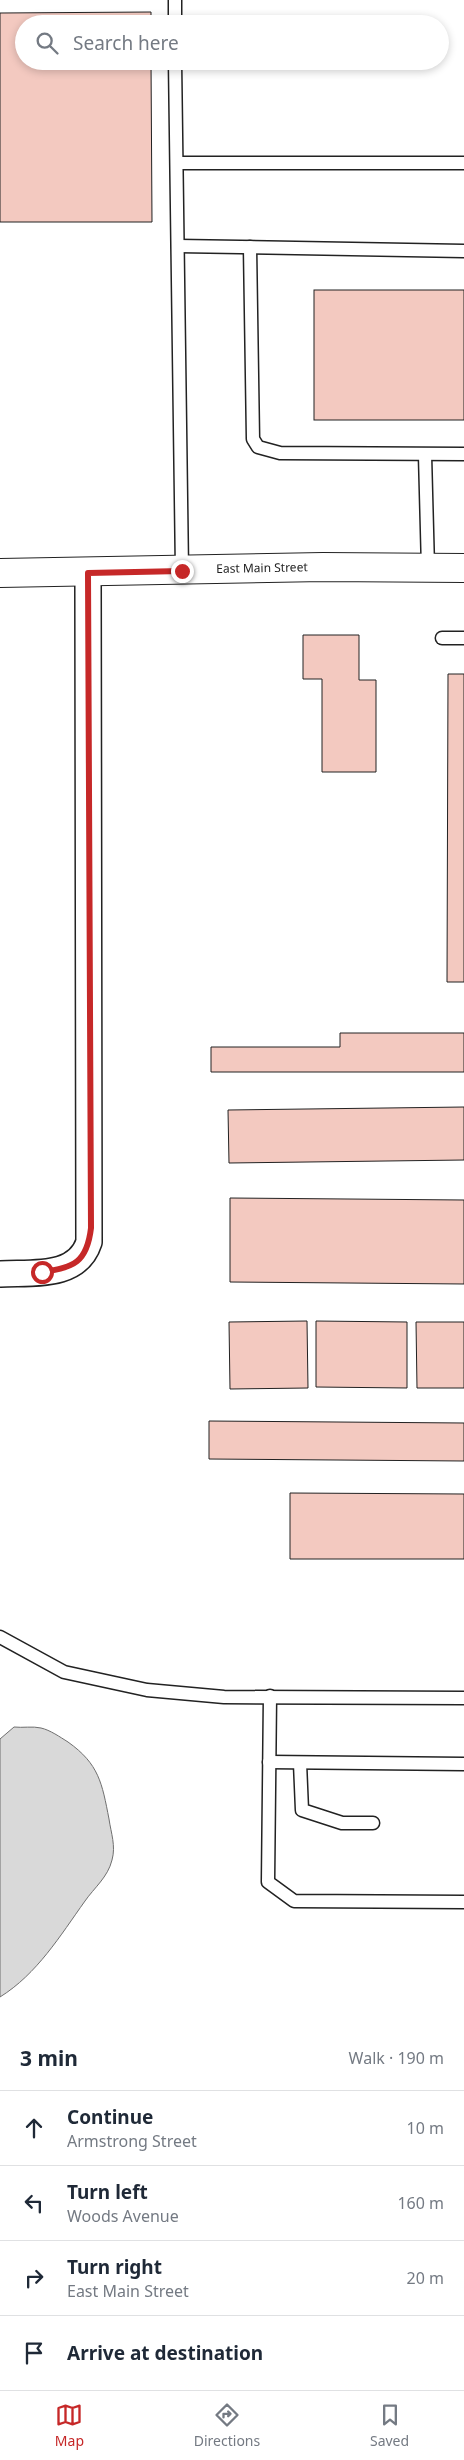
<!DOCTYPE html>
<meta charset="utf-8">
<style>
:root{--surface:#fff;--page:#f2f2f3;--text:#1f2937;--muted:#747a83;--line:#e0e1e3;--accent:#c62828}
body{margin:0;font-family:"Noto Sans",sans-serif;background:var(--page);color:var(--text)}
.stop{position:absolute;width:15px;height:15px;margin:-11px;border:4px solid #c62828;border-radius:50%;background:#fff}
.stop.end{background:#c62828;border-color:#fff;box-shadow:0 1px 5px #0008}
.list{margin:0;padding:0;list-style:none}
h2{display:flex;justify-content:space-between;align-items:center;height:65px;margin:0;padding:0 20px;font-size:21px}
h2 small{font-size:16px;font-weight:400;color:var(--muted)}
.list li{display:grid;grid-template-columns:32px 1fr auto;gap:15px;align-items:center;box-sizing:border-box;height:75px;padding:0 20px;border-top:1px solid var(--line)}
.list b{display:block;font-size:19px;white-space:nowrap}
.list p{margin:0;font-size:16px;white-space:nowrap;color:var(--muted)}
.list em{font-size:16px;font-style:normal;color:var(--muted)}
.icon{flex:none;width:28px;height:28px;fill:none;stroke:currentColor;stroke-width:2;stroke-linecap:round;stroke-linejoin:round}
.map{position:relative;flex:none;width:464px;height:2025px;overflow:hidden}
.search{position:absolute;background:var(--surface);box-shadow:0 2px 8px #0003;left:15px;right:15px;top:15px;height:55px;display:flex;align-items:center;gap:12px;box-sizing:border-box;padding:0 18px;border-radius:28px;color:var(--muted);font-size:19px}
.sheet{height:365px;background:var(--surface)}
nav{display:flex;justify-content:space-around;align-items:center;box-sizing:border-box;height:70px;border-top:1px solid var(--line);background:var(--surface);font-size:14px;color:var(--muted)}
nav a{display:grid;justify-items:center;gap:2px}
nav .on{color:var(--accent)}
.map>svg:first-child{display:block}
.water{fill:#d9d9d9;stroke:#6f6f6f}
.building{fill:#f3c9c0;stroke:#222}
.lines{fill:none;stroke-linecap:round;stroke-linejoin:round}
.service-casing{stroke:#222;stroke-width:15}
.minor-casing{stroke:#222;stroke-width:28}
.secondary-casing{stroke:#222;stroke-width:30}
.service{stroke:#fff;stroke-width:12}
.minor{stroke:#fff;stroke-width:25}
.secondary{stroke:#fff;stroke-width:28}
.route{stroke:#c62828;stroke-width:6}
.labels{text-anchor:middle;stroke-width:4;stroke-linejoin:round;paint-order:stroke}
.street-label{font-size:12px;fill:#222;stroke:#fff}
</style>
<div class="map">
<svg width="464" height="2025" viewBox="0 0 464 2025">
<rect width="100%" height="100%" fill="#fff"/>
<!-- water -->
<path class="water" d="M14 1727C22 1728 33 1726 41 1728 50 1730 60 1737 68 1742 99 1764 102 1783 109 1819 111 1833 116 1846 112 1860 108 1877 94 1888 85 1901 60 1936 37 1974 0 1997V1739Z"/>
<!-- building -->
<g class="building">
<path d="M151 12V24H24V61H151L152 222H0V13Z"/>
<rect x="314" y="290" width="150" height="130"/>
<path d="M303 635H359V680H376V772H322V679H303Z"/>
<path d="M448 674H464V982H447Z"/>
<path d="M340 1033H464V1072H211V1047H340Z"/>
<path d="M464 1107V1160L229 1163 228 1110Z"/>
<path d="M230 1198 464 1200V1284L230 1282Z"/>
<path d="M307 1321 308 1388 230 1389 229 1322Z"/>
<path d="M316 1321 407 1322V1388L316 1387Z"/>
<path d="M416 1322H464V1388H417Z"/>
<path d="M209 1421 464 1423V1461L209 1459Z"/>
<path d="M290 1493 464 1494V1559H290Z"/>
</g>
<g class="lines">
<!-- service casing -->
<g class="service-casing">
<g id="service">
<path d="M175 0V24"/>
<path d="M175 61 182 571"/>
<path d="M177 163H464"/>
<path d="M178 246 464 251"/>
<path d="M250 247 253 439 258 447 280 453 464 454"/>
<path d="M425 455 428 568"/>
<path d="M442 638H464"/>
<path d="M0 1637 64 1672 147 1690 224 1697 464 1698"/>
<path d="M270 1696 268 1882 294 1901 464 1902"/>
<path d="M269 1762 464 1764"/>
<path d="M300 1763 302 1810 342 1823H373"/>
</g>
</g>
<!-- minor casing -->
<g class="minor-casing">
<path id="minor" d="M0 1274C32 1272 77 1279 89 1242L88 573"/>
</g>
<!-- secondary casing -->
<g class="secondary-casing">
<g id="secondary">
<path id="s1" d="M0 573 323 567 464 568"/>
</g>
</g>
<!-- service -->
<use href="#service" class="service"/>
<!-- minor -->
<use href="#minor" class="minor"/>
<!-- secondary -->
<use href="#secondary" class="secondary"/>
</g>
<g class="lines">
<!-- route -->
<path class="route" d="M42 1272C74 1268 87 1262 91 1228L88 573 182 571"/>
</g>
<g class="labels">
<!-- street labels -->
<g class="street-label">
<text dy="4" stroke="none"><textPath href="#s1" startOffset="262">East Main Street</textPath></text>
</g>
</g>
</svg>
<div class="stop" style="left:42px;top:1272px"></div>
<div class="stop end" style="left:182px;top:571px"></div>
<div class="search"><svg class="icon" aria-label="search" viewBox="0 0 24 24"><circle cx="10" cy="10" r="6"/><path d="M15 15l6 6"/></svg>Search here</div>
</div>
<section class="sheet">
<h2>3 min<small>Walk · 190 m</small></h2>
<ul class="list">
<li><svg class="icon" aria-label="ahead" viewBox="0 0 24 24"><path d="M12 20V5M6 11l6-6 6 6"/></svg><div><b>Continue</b><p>Armstrong Street</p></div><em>10 m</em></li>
<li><svg class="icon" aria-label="left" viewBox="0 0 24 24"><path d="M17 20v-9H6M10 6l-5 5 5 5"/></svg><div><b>Turn left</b><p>Woods Avenue</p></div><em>160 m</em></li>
<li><svg class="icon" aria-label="right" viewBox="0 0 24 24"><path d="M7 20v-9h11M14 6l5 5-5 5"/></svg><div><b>Turn right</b><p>East Main Street</p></div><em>20 m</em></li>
<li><svg class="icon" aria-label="arrive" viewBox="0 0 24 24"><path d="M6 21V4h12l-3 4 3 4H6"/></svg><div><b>Arrive at destination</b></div></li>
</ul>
</section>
<nav>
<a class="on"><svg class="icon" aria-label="map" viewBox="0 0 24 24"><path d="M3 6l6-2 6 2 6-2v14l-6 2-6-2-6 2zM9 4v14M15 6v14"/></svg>Map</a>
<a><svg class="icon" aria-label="directions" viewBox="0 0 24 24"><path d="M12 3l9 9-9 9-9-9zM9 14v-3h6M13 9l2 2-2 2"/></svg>Directions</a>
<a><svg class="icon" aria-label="saved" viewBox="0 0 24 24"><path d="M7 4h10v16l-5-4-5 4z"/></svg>Saved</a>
</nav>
